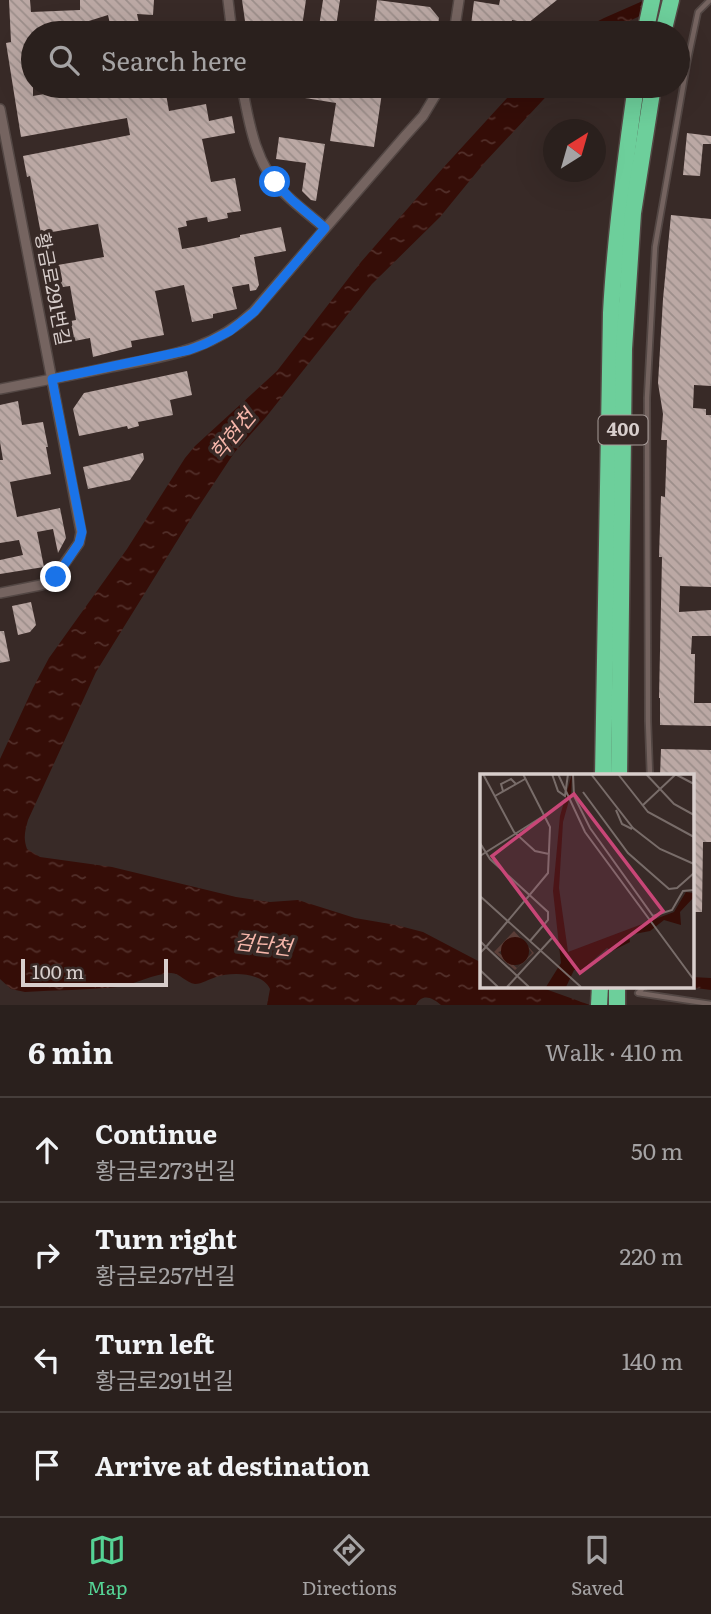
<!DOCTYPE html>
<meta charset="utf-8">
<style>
:root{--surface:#2a201d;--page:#322826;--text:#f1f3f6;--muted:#a5a3a4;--line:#463e3b;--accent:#55d395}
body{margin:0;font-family:Literata,"Noto Sans KR",serif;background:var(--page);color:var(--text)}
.compass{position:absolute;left:543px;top:119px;width:63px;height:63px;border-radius:50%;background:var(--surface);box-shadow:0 7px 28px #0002;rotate:37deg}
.scale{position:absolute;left:21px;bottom:18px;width:147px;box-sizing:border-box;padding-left:7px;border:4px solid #d8cecc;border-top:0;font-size:19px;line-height:24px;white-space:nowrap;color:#d8cecc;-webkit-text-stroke:5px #382a27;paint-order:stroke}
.stop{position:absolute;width:21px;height:21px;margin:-16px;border:5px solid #1a73e8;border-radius:50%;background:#fff}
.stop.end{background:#1a73e8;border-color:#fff;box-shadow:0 2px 7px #0008}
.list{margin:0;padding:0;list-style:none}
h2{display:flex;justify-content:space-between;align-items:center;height:91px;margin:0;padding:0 28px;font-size:30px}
h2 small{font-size:23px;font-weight:400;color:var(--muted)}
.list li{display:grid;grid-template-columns:46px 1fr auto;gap:21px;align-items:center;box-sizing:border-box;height:105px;padding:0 28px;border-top:2px solid var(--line)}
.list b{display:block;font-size:26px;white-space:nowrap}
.list p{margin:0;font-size:23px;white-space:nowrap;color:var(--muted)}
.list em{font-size:23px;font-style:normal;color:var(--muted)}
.icon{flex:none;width:38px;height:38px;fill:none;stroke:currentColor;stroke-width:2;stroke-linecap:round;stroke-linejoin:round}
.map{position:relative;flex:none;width:711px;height:1005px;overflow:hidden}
.search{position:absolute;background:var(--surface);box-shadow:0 7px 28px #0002;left:21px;right:21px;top:21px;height:77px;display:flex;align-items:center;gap:18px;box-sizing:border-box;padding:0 24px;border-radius:38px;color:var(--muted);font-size:26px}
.sheet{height:511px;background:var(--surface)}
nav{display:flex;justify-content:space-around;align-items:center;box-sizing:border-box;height:98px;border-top:2px solid var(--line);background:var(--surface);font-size:19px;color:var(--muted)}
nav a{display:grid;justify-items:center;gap:4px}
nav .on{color:var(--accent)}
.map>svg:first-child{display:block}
.water{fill:url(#water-ripples)}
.building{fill:url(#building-back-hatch)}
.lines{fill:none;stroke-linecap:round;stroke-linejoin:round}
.service-casing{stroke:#534744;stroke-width:8}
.minor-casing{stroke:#534744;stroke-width:12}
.motorway-casing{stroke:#534744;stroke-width:19}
.service{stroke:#756460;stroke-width:4.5}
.minor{stroke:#756460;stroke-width:9}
.motorway{stroke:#6dcf9b;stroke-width:16}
.route{stroke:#1a73e8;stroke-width:9}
.labels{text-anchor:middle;stroke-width:7;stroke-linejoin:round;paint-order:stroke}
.shield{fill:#382a27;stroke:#a89d9a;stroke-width:2}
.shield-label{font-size:18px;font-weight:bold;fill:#d8cecc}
.street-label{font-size:19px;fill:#d8cecc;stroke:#382a27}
.water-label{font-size:21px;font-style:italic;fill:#f6b6aa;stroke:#382a27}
.inset-road{fill:none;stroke:#786c69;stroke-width:2}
.view{fill:#c84677;fill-opacity:0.15;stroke:#c84677;stroke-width:3.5}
.inset-edge{fill:none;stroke:#d8cecc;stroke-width:3.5}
</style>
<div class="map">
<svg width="711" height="1005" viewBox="0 0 711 1005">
<defs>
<pattern id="water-ripples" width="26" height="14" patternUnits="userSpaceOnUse" patternTransform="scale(1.75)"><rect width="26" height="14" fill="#350d07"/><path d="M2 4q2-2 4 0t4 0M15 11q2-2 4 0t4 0" fill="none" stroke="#522f2a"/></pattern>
<pattern id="building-back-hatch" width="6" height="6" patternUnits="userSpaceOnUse" patternTransform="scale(1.75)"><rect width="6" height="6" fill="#bba8a4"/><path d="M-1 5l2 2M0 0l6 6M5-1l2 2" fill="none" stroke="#9c8e8a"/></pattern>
</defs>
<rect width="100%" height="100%" fill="#382a27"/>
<!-- water -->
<g class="water">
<path d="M645 0H675L627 22 613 33H575L604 18Z"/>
<path d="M518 86H556L485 162 440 217 372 284 266 417 234 453 195 512 96 672 28 820C25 831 23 838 27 849L40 857 112 867 236 897 270 902 298 900 355 918 396 925 423 932 482 963V986H537L590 1005H441C432 997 422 993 416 1005H267L270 989C263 972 231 972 216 977 209 979 202 984 195 984 186 983 180 973 171 973 153 974 136 984 118 987 87 990 56 990 25 992L11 989 0 979V759L33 688 49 658 127 549 185 458 195 446 277 371 361 262 443 168Z"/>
<path d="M692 977 711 978V990L680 986H692Z"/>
</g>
<!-- building -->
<g class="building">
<path d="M9 0H30L31 12 80 10V0H154L153 15 137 14 141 33H112L108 15 76 25 61 26 63 33H33V96L90 86H187V89L166 94 169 111 206 104 209 121 232 116 235 133 202 139 211 182 235 178 241 211 227 213 228 218 208 222 207 217 186 221 187 226 178 228 182 249 199 246 240 237V235L281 227 286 251 254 257 259 285 256 290 250 291 249 284 232 287 237 309 213 314V318L192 322 184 285 155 291 164 335 131 341 132 347 93 357 90 338 59 344 55 324 76 320 70 286 56 288 52 266 104 257 98 224 41 234 30 176 27 177 23 156 130 135 127 118 21 137 6 43 11 42Z"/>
<path d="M242 0H306L301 33H256L257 29 246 28Z"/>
<path d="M323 0H340L335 33H318Z"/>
<path d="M377 0 430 7 439 18 437 33 374 24Z"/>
<path d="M500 0H557L528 23 512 20 510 33H470L474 1 499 5Z"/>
<path d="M306 86H383L374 147 330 141 336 103 305 98Z"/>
<path d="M687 133 711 136V144H703L700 176 683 175Z"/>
<path d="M279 137 325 144 316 201 311 200 302 191 306 163 276 159Z"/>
<path d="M671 215 711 219V386L694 385 693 408 706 409V415H711V587L680 586 679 612 711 610V636H692L691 654H695L694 703H711V726L660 725V698H659L662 557H659L660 526 661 496 665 497 667 440H661L663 414 658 383 663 299Z"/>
<path d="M187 371 192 395 170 400 173 415 138 422 139 426 128 429 127 426 79 436 73 409 84 393Z"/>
<path d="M18 401 22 425 43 422 48 447H46L51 474 10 482 17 517 60 508 66 538 58 553 53 529 37 532 44 567 0 574V560L23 555 19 540 0 543V460H3L0 442V405Z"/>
<path d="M143 453 144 459 130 480 88 489 83 467Z"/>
<path d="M31 602 36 625 30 632 18 635 12 606Z"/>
<path d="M0 631H4L10 661 0 663Z"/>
<path d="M661 749 711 750V842H703L702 912H692V776H660Z"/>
</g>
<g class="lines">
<!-- service casing -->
<g class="service-casing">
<g id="service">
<path d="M650 776 648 721 647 398 655 247 687 64 698 12 710 0"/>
<path d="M645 986 638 993 711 1004"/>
</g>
</g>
<!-- minor casing -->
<g class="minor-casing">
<g id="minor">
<path d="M228 0 232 33"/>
<path d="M454 33 459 0"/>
<path d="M242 86C249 123 255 163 283 192 296 205 311 216 325 228"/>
<path d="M0 109 81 532 79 543 52 581 41 585 0 593"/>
<path d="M0 389C37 382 74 375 111 367 166 356 212 351 254 311L405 136 423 116 441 86"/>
</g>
</g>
<!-- motorway casing -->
<g class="motorway-casing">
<g id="motorway">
<path d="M645 33 652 0"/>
<path d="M663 33 671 0"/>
<path d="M603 776 611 313C615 237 625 162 636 86"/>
<path d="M619 776 624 349 633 213 653 86"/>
<path d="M599 1005 600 986"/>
<path d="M617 1005V986"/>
</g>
</g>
<!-- service -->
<use href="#service" class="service"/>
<!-- minor -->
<use href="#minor" class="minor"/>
<!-- motorway -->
<use href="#motorway" class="motorway"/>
</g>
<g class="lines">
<!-- route -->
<path class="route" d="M56 577 79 543 82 532 52 379 189 350 205 344 230 331 254 312 325 228 292 200 275 182"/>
</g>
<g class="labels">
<!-- shield labels -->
<rect class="shield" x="598.5" y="415.5" width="49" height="29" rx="5"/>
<g class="shield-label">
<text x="623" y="436">400</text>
</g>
<!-- street labels -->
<g class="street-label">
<text transform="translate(53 289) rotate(79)" y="7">황금로291번길</text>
</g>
<!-- water labels -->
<g class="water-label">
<text transform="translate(233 435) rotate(-51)" y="7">학현천</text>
<text transform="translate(263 945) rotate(7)" y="7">검단천</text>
</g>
</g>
<!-- overview -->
<g transform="translate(480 774)">
<rect width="214" height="214" fill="#382a27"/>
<path d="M34 157 54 179 35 196 14 178ZM46 170 52 179 37 194 18 178Z" fill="#5b3e38" fill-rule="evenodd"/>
<path d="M92 0 91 19 83 48 79 114 88 178 194 138 206 118 213 119V124L200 138 201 151 184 146 170 157 149 161 150 168 132 177 127 174 102 196H94L86 213H66L81 189 73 117 80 42ZM21 177a14 14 0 1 1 28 0a14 14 0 1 1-28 0Z" fill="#350d07"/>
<path class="inset-road" d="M3 0 34 58 55 77 69 80M72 0 78 17 85 22 88 0M78 0 105 58 214 206M93 0 94 22 110 54 173 142 192 136 203 117 214 116M111 0 153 54 180 75 214 90M138 0 168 38 214 63M166 0 194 30 214 41M195 0 214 10M23 17 21 10 31 5 36 10M103 18 148 79 189 115 197 114 214 99M15 22 45 5M162 32 196 0M136 36 142 50 152 55M0 69 10 85 68 138V146L50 167M0 82 65 41M0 122 101 213M0 167 6 173 68 99 70 53 43 0M0 179 6 173 49 213M0 196 18 213M27 213 72 164"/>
<path class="view" d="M94 20 183 137 100 199 12 82Z"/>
<rect width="214" height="214" class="inset-edge"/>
</g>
</svg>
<svg class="compass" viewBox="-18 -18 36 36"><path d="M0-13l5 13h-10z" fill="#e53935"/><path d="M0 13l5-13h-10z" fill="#a5a3a4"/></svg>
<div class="scale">100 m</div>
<div class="stop" style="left:275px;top:182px"></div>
<div class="stop end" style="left:56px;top:577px"></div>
<div class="search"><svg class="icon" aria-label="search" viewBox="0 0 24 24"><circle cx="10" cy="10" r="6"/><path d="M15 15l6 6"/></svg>Search here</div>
</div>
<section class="sheet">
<h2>6 min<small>Walk · 410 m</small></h2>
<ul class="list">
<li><svg class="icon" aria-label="ahead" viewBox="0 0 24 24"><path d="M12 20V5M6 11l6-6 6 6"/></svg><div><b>Continue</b><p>황금로273번길</p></div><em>50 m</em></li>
<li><svg class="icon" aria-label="right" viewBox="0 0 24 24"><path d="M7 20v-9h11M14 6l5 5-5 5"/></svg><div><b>Turn right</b><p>황금로257번길</p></div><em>220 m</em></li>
<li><svg class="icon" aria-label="left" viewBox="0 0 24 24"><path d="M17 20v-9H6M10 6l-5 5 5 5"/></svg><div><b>Turn left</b><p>황금로291번길</p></div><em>140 m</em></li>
<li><svg class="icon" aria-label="arrive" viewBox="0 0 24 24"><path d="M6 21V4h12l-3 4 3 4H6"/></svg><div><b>Arrive at destination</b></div></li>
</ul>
</section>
<nav>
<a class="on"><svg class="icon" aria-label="map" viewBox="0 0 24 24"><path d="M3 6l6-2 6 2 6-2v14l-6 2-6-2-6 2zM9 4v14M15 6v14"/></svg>Map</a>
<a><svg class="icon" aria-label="directions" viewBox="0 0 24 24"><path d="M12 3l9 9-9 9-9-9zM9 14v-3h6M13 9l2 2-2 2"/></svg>Directions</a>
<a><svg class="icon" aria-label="saved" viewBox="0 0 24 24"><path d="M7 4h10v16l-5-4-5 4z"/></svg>Saved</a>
</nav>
